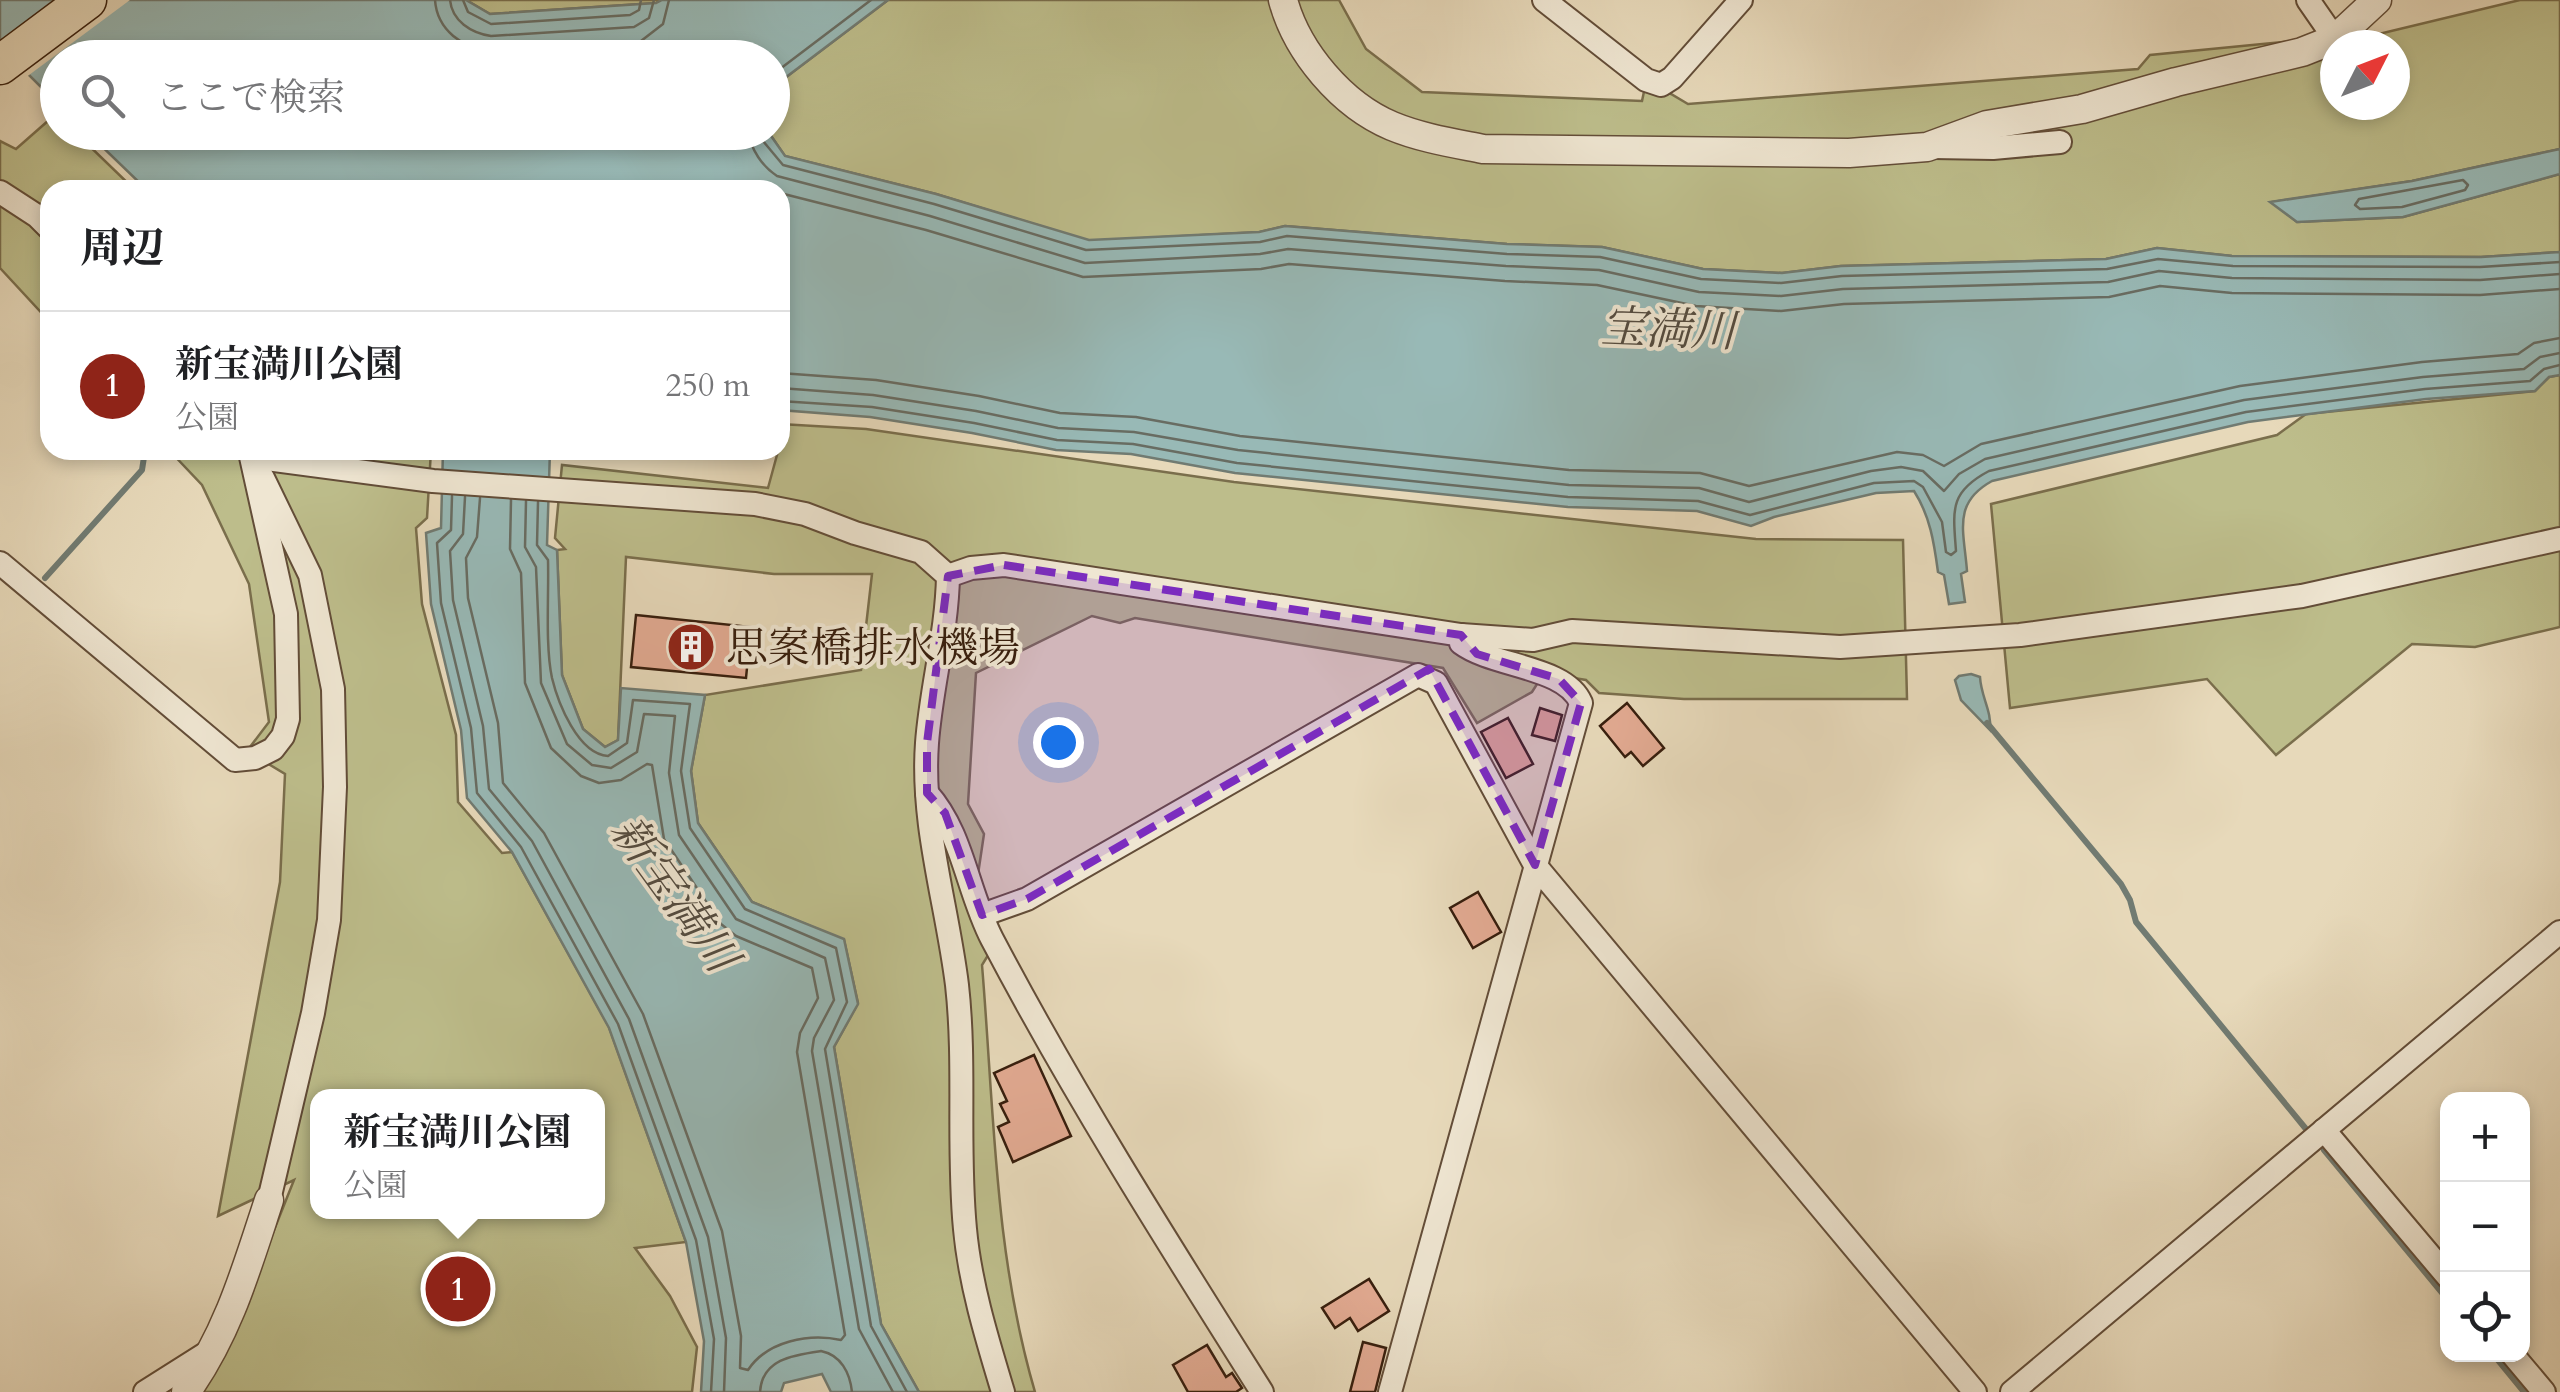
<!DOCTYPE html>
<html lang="ja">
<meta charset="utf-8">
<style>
:root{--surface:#fff;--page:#f2f2f2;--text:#202124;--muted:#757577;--line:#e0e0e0;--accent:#8f2418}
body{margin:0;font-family:Cardo,"Noto Serif JP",serif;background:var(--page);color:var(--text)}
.controls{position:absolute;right:30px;bottom:30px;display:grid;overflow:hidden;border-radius:20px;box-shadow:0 5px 15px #0003}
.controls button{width:90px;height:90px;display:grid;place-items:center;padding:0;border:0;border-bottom:2px solid var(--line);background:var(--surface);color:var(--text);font:50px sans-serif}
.compass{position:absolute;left:2320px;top:30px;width:90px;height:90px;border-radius:50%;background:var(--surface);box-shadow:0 5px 15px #0003;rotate:48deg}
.you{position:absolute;left:1058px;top:742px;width:35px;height:35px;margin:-25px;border:8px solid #fff;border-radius:50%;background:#1a73e8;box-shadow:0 0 0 15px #1a73e833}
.badge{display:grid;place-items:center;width:65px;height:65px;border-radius:50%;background:var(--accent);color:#fff;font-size:32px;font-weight:700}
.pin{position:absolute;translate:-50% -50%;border:5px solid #fff;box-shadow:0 2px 10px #0006}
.popup{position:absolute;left:310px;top:1089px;width:295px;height:130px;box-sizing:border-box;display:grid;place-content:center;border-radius:20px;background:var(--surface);filter:drop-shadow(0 2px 8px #0005);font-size:32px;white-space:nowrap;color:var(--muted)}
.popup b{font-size:38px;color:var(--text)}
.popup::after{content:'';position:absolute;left:50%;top:100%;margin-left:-20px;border:20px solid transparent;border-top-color:var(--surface)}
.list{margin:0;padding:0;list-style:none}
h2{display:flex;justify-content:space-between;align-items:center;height:130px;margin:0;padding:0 40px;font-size:42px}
h2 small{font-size:32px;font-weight:400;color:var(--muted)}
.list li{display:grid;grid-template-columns:65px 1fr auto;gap:30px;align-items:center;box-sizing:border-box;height:150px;padding:0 40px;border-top:2px solid var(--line)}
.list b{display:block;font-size:38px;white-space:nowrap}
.list p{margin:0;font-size:32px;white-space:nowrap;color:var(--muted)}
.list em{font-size:32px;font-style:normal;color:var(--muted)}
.icon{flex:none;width:55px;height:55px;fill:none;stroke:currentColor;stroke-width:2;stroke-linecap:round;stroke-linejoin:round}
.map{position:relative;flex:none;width:2560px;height:1392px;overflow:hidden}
.search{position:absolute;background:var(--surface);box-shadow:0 5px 15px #0003;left:40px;top:40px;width:750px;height:110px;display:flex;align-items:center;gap:25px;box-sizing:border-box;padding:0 35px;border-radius:55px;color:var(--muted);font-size:38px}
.panel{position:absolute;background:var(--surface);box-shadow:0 5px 15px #0003;left:40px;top:180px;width:750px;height:280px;border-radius:30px}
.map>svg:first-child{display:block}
.green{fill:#bdbd8b;stroke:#7a6e4c;stroke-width:2.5;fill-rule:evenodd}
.water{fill:#98b9b6;stroke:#717b72;stroke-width:2.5}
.pier{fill:#e7d9ba}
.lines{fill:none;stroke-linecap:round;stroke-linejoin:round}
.shore{stroke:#686c62;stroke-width:2.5}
.stream{stroke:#717b72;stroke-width:6}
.building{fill:#e2aa92;stroke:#371e0d;stroke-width:2.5}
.minor-casing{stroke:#634d38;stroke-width:26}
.tertiary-casing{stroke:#634d38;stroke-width:31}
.trunk-casing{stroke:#371e0d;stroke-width:41}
.minor{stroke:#efe6d2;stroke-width:22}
.tertiary{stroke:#efe6d2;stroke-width:28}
.trunk{stroke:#e7d9ba;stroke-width:38}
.marked{fill:#7b2cbf;fill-opacity:0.2;stroke:#7b2cbf;stroke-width:8;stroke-dasharray:20 12;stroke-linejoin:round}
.labels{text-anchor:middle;stroke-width:8;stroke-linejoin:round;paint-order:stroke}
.poi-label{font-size:42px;fill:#371e0d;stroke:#efe6d2;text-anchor:start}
.water-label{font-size:45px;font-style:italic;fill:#544c40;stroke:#efe6d2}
</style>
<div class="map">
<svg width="2560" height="1392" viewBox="0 0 2560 1392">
<rect width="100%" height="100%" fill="#e7d9ba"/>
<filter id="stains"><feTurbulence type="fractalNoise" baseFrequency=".002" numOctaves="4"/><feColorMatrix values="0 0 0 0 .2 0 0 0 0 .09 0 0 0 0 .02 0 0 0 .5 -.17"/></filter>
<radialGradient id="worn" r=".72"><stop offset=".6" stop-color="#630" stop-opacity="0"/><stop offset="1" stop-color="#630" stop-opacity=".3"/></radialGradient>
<!-- green -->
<g class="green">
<path d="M466 0H662L656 3 490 14Z"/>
<path d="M888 0H1339L1366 49 1422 92 1642 101 1645 87 1671 94 1688 104 2138 69 2150 55 2314 39 2354 40 2520 0H2560V149L2412 181 2272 202 2297 222 2403 217 2560 174V252L2481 257 2232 256 2157 248 2106 259 1841 266 1782 273 1703 269 1602 247 1507 244 1285 226 1260 232 1089 241 936 194 785 156 769 133 772 132 773 87ZM2335 45H2395V105H2335Z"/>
<path d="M57 113 58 132 76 133 135 190H50V322L0 268V141L16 149Z"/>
<path d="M2560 375V627L2475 647 2412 644 2276 755 2207 679 2010 708 1991 504 2277 435 2306 414 2535 391 2549 377Z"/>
<path d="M780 424 866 429 1234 482 1756 539 1903 540 1907 699H1684L1599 693 1586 680 1544 673 1532 692 1477 723 1443 668 1135 618 1120 623 1092 616 976 673 968 804 984 834 973 908 990 952 982 965C994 1108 994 1253 1035 1392H919L881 1324 834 1047 858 1003 844 940 752 902 698 823 691 771 705 695 861 670 872 574H774L626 557 618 740 605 747 583 729 562 675 557 550 565 549 555 538 562 465 768 488 777 455 758 450H780Z"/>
<path d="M169 450H431L427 518 416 528 422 604 456 735 458 802 502 853 512 852 609 1027 686 1242 635 1248 670 1296 697 1347 692 1392H200L253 1283 294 1180 218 1216 280 882 285 774 247 751 269 722 249 584 202 485ZM318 1096H598V1212H318Z"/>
</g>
<!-- water -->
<g class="water">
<path d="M0 0H466L490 14 656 3 662 0H888L773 87 772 58H58L57 103 22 68 0 53Z"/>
<path d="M88 133H769L785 156 936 194 1089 240 1259 232 1285 226 1507 244 1602 247 1703 269 1782 273 1841 266 2106 259 2157 248 2232 256 2481 257 2560 252V375L2549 377 2535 391 2426 399 2248 422 1992 481C1952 503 1964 531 1967 571L1961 574 1965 602 1949 604 1944 575 1938 572C1934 542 1930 516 1914 491L1876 493 1774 517 1751 526 1697 511 1568 507 1235 473 1131 454 1056 450 972 433 870 417 780 410V190H147Z"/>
<path d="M2560 149V174L2403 217 2297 222 2270 202 2412 181Z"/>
<path d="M443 450H550L547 545 557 550 562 675 583 729 605 747 618 740 621 688 705 695 691 771 698 823 752 902 844 939 858 1004 834 1047 881 1324 919 1392H831L822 1374 784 1383 781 1392H701L704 1341 686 1242 609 1028 512 852 467 798 461 730 431 604 426 533 441 528Z"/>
<path d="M1971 674 1980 677C1981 697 1992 711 1990 730L1961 700 1955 680 1959 676Z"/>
</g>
<!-- pier -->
<path class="pier" d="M63 0H130L25 78 19 72Z"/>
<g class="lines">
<!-- shore -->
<g class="shore">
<path d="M435 0C437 30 463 49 491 51L641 41 663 24 669 0"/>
<path d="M450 0C452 21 471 33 491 36L634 27 649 18 654 0"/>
<path d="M463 0 468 12 491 24 630 15 639 10 641 0"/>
<path d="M772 75 871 0"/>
<path d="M749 132C750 149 763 167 777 176L930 216 1085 263 1260 254 1288 249 1506 266 1599 270 1699 292 1781 296 1843 289 2108 282 2159 271 2232 278 2480 280 2560 274"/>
<path d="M762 132 763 141 783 165 934 204 1086 250 1260 242 1287 236 1507 254 1600 257 1701 279 1781 283 1842 276 2107 269 2158 259 2233 266 2480 267 2560 262"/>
<path d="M2463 180 2468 185 2465 190 2402 207 2360 209 2355 205 2359 199Z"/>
<path d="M780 193 926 230 1083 277 1261 269 1289 264 1505 281 1597 285 1696 306 1781 311 1844 304 2109 297 2160 286 2232 293 2480 295 2560 289"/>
<path d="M780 373 876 380 979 396 1060 413 1136 417 1240 436 1569 470 1700 473 1749 486 1897 452 1923 455 1944 466 1981 444 2240 386 2422 362 2518 354 2534 343 2560 338"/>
<path d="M780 388 873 395 976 411 1058 428 1134 432 1238 450 1569 485 1699 488 1749 502 1871 471 1901 467 1923 471 1944 491 1959 474 1985 459 2244 400 2423 377 2524 369 2540 357 2560 353"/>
<path d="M780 401 872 407 974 423 1057 440 1133 444 1237 463 1568 497 1698 501 1750 515 1874 483 1914 481 1923 487 1942 522 1946 552 1951 555 1956 551C1953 510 1949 492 1989 471L2246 412 2425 389 2530 381 2544 369 2560 365"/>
<path d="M452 496 451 530 437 543 441 603 471 728 477 793 521 847 618 1024 696 1240 714 1339 711 1392"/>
<path d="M465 497 463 534 450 551 453 600 483 726 489 789 532 841 629 1019 708 1237 726 1338 724 1392"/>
<path d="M480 498 477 537 466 558 468 598 498 723 503 783 544 833 643 1014 722 1231 741 1336 740 1368 748 1370C767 1341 809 1333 841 1340L845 1335 797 1052 800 1033 818 998 812 968 736 936 721 924 664 839 652 765 647 764 621 780 599 783 581 776 551 748 525 683 521 573 510 549 511 500"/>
<path d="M526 501 525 547 536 567 541 683 567 744 592 765 611 768 637 752 644 714 675 716 669 773 679 835 736 919 825 958 834 1000 814 1038 812 1051 859 1329 893 1392"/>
<path d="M538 502 537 545 548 560C549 595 545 645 552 678 558 703 578 754 608 756L627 743 633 700 690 704 681 771 690 828 745 909 836 948 847 1002 825 1049 871 1326 907 1392"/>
<path d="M760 1392C762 1359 793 1355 821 1351 841 1355 850 1373 852 1392"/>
</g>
<!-- stream -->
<g class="stream">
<path d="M681 456 682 450"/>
<path d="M45 578 142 470 144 457 151 450"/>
<path d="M1987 723 2121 884 2130 900 2136 922 2306 1129"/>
<path d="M2324 1150 2448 1300"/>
<path d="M2493 1354 2524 1392"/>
</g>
</g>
<!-- building -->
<g class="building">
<path d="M636 615 751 627 746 678 631 667Z"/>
<path d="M1627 703 1664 748 1643 766 1631 752 1625 757 1600 726Z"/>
<path d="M1540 708 1562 715 1555 741 1532 735Z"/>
<path d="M1508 718 1533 764 1506 778 1481 732Z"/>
<path d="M1478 892 1501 932 1473 948 1450 908Z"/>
<path d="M1034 1055 1071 1136 1013 1162 998 1127 1009 1122 1000 1104 1007 1101 994 1073Z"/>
<path d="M1369 1279 1389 1311 1358 1331 1350 1318 1335 1328 1322 1308Z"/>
<path d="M1363 1342 1386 1348 1375 1392H1350Z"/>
<path d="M1207 1345 1226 1377 1232 1373 1242 1388 1236 1392H1188L1173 1365Z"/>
</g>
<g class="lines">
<!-- minor casing -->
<g class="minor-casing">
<g id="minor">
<path d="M1544 0 1646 80 1661 85 1672 78 1741 0"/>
<path d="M2308 0 2335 39"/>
<path d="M1933 147 1993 148 2060 142"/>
<path d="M0 192 37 216 50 229"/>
<path d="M263 478 310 575 333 689 335 787 329 920 313 1013 269 1200"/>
<path d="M0 563 235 760 255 758 273 749 283 736 288 719 286 614 251 457 433 481 755 504 805 514 855 533 921 552 948 576C947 633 931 687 927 743 921 825 947 904 957 985 966 1065 957 1148 965 1229 970 1284 987 1339 1003 1392"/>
<path d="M948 576 971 568 1004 565 1461 635 1533 640 1572 631 1840 647 2020 635 2302 596 2560 539"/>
<path d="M927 793C963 833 967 891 992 939 1074 1095 1168 1243 1262 1392"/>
<path d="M982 915 1027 899 1418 675 1436 683 1535 865 1975 1392"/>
<path d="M2324 1130 2448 1277"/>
<path d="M2512 1354 2544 1392"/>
<path d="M145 1392 213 1349"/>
<path d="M1390 1392 1581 703C1566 666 1493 667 1461 643V635"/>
<path d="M2012 1392 2560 932"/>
</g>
</g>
<!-- tertiary casing -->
<g class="tertiary-casing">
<g id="tertiary">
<path d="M1283 0C1297 52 1342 105 1392 126 1421 138 1453 143 1483 149L1849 153 1927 147 1987 125 2082 109 2176 82 2302 52 2335 39 2377 0"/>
<path d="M186 1392C228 1334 247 1267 269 1200"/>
</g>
</g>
<!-- trunk casing -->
<g class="trunk-casing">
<path id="trunk" d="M0 65 87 0"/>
</g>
<!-- minor -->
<use href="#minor" class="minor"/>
<!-- tertiary -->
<use href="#tertiary" class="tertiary"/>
<!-- trunk -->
<use href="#trunk" class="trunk"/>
</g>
<!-- marked area -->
<path class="marked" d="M1004 565 1461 635 1477 654 1559 679 1581 703 1535 865 1429 669 1027 899 982 915 945 813 927 793V743L948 576Z"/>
<!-- icons -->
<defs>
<g id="building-disc" transform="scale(2.5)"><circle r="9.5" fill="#8f2418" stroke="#efe6d2"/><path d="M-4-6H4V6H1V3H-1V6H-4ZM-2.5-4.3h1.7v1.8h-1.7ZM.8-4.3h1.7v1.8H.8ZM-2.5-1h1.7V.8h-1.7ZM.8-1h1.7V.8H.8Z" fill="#fff"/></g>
</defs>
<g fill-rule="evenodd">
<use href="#building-disc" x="691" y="647"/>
</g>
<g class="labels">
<!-- poi labels -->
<g class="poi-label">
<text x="726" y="662">思案橋排水機場</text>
</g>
<!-- water labels -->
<g class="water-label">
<text transform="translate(1668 328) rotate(2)" y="16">宝満川</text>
<text transform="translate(675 893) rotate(54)" y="16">新宝満川</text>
</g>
</g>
<rect width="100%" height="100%" filter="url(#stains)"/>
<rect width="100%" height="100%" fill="url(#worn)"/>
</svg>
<div class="controls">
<button>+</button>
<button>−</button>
<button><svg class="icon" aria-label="locate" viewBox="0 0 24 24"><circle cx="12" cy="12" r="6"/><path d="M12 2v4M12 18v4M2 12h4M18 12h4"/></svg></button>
</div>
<svg class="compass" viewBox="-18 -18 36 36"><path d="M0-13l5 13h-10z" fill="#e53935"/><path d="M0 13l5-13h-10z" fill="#757577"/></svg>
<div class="you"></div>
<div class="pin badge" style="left:458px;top:1289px">1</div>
<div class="popup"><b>新宝満川公園</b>公園</div>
<div class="search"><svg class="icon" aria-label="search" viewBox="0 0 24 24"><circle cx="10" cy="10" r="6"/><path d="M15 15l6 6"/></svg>ここで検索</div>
<section class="panel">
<h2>周辺<small></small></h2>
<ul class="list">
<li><span class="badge">1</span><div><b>新宝満川公園</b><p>公園</p></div><em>250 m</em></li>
</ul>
</section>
</div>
